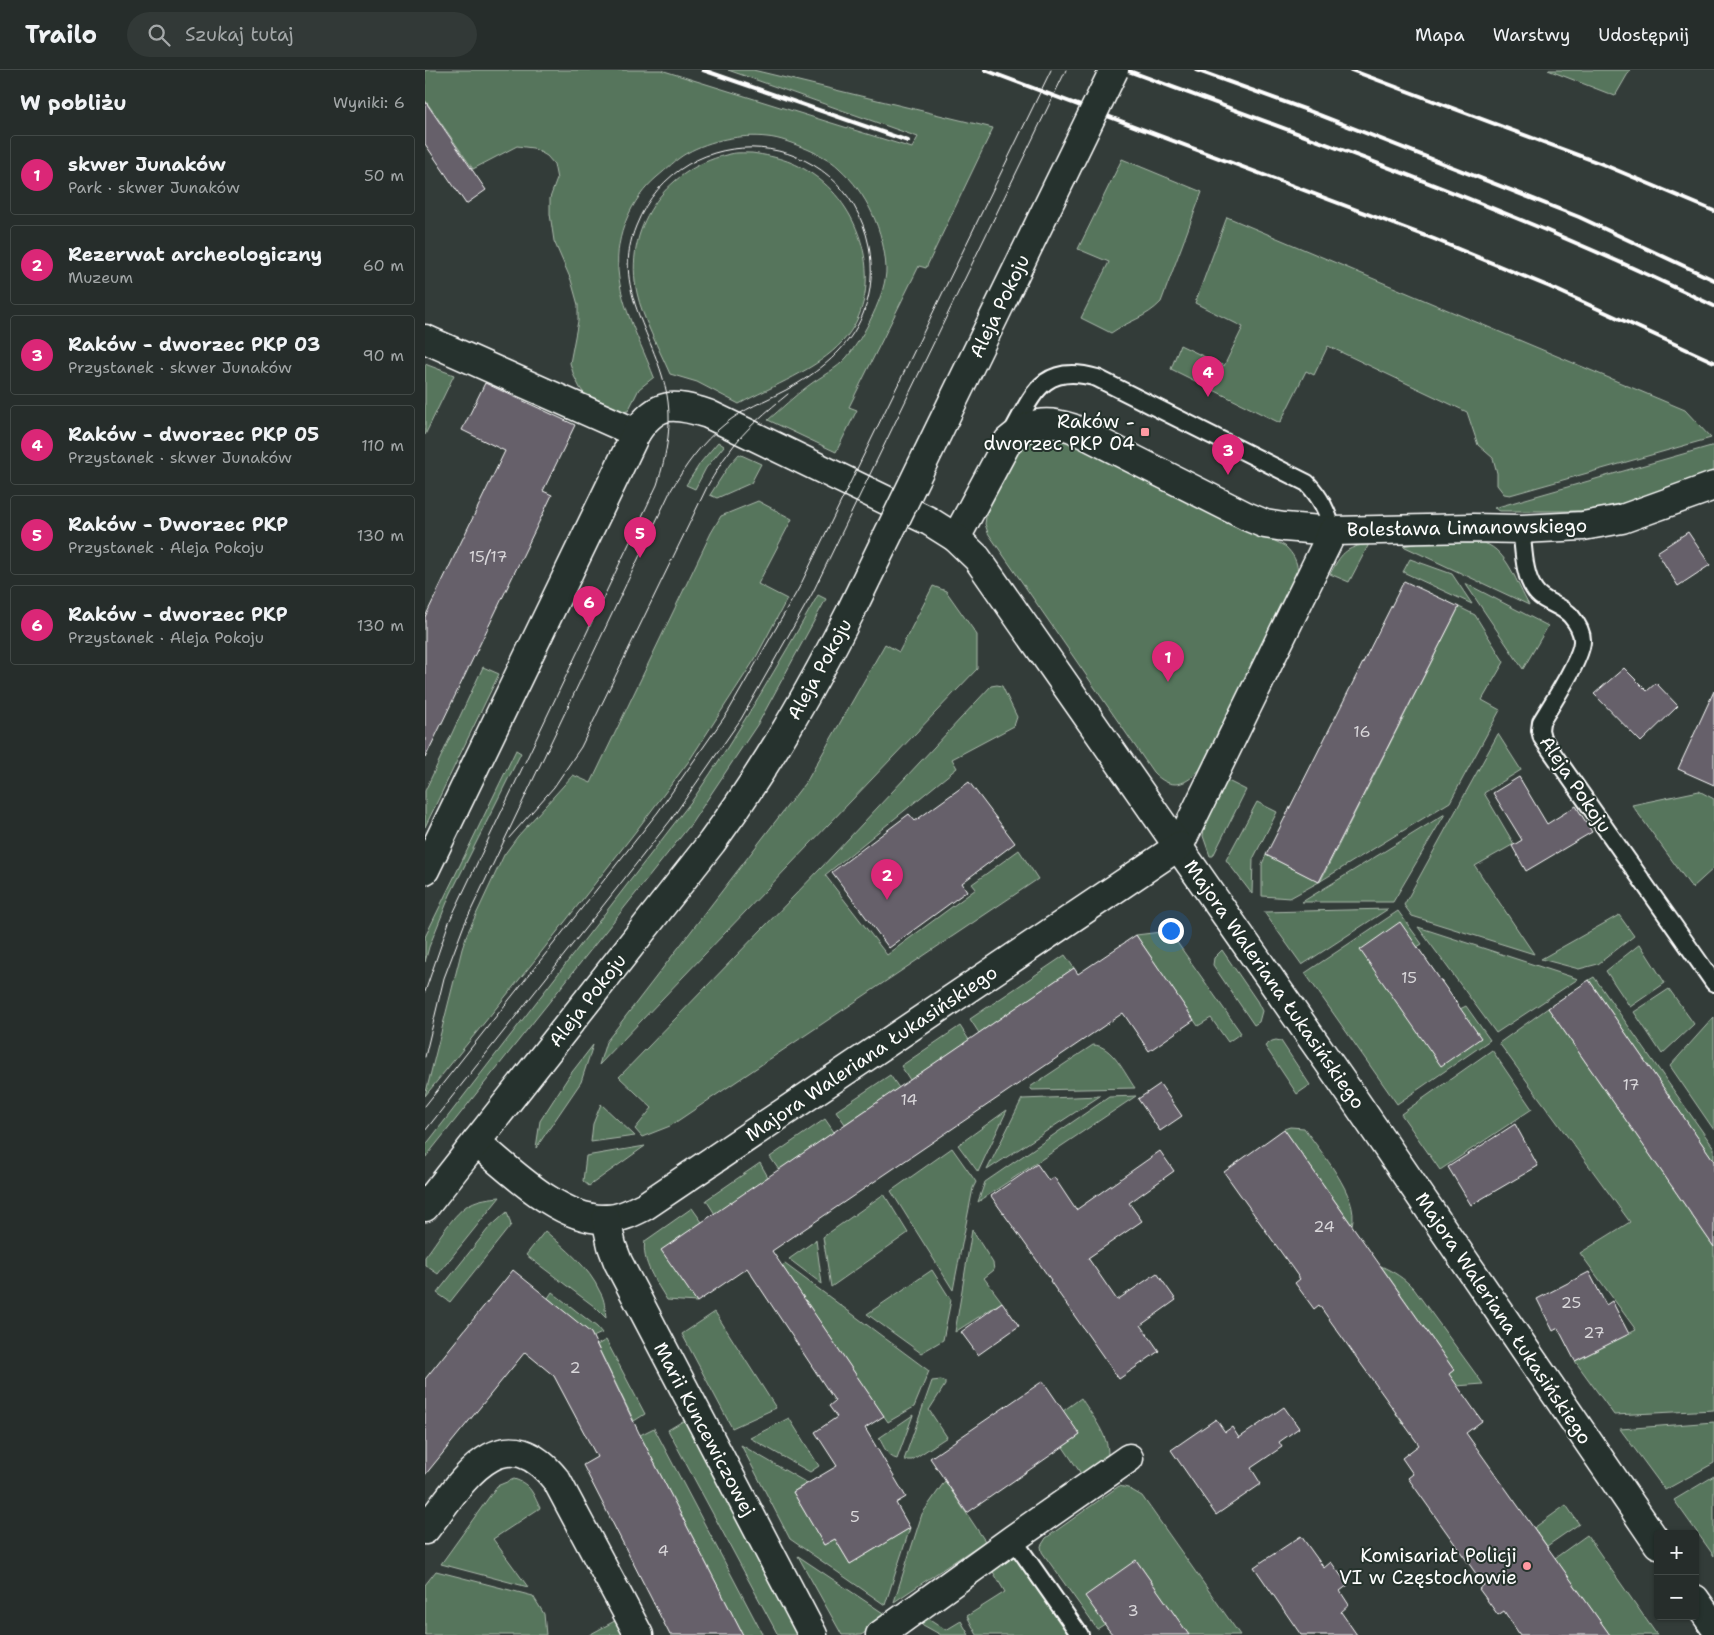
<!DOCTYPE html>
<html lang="pl">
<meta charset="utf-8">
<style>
:root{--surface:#262d2b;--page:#323937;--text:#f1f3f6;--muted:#a4a8a9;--line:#424947;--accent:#db2777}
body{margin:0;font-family:"Shantell Sans",sans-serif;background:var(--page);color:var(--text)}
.controls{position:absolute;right:15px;bottom:15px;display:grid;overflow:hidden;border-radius:5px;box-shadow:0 1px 4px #0004}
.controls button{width:45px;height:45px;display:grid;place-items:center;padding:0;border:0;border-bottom:1px solid var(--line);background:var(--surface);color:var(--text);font:25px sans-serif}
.you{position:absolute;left:745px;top:860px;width:18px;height:18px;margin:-12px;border:4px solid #fff;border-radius:50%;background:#1a73e8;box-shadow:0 0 0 8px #1a73e833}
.badge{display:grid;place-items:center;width:32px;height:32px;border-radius:50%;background:var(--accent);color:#fff;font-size:16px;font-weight:700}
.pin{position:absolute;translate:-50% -41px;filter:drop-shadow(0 1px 2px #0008)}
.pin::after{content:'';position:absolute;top:26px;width:18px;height:15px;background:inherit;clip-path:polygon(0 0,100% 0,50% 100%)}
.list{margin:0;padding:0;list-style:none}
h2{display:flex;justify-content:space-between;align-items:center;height:65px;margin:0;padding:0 20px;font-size:21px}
h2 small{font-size:16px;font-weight:400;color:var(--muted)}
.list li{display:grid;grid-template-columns:32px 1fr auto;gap:15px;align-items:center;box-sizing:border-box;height:80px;margin:0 10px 10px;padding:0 10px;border:1px solid var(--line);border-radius:5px}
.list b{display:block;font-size:19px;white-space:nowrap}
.list p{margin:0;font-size:16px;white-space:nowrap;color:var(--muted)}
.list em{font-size:16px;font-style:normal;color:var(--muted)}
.icon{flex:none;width:28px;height:28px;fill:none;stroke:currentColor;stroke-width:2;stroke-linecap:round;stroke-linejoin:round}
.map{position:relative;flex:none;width:1289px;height:1565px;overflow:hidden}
header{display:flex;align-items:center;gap:30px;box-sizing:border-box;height:70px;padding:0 25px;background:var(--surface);border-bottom:1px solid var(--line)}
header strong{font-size:24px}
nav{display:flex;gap:28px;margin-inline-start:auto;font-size:18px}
.search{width:350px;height:45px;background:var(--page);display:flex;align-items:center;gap:12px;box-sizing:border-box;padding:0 18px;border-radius:28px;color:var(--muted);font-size:19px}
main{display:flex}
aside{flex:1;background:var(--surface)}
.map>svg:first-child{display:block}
.green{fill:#57745b;stroke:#abbaad}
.building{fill:#66606a;stroke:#fff}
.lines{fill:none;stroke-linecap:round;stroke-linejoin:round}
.lane-casing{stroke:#fff;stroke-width:20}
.street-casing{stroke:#fff;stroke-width:31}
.secondary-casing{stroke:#fff;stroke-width:31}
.lane{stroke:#26332d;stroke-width:16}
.street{stroke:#26332d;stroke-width:28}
.secondary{stroke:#26332d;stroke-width:28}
.tram{stroke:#fff;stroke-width:1}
.rail{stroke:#fff;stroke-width:4}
.secondary-bridge-casing{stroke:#fff;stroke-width:31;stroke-linecap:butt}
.secondary-bridge{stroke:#26332d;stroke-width:28}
.poi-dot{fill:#ff9aa2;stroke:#26332d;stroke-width:2}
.labels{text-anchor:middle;stroke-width:4;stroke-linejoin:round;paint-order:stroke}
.number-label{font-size:16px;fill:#d9d7da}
.street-label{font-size:19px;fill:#fff;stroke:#26332d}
.poi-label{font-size:19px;fill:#fff;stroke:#26332d;text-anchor:end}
</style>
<header>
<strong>Trailo</strong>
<div class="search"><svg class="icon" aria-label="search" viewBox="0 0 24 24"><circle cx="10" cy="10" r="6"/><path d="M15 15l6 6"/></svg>Szukaj tutaj</div>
<nav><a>Mapa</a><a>Warstwy</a><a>Udostępnij</a></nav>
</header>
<main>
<aside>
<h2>W pobliżu<small>Wyniki: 6</small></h2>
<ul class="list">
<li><span class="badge">1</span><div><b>skwer Junaków</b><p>Park · skwer Junaków</p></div><em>50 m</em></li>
<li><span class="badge">2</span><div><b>Rezerwat archeologiczny</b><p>Muzeum</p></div><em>60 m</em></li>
<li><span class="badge">3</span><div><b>Raków - dworzec PKP 03</b><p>Przystanek · skwer Junaków</p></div><em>90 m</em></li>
<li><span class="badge">4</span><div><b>Raków - dworzec PKP 05</b><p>Przystanek · skwer Junaków</p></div><em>110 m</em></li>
<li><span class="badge">5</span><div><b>Raków - Dworzec PKP</b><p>Przystanek · Aleja Pokoju</p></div><em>130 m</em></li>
<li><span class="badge">6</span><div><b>Raków - dworzec PKP</b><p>Przystanek · Aleja Pokoju</p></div><em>130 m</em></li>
</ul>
</aside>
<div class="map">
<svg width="1289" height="1565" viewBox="0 0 1289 1565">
<rect width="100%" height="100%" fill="#333c39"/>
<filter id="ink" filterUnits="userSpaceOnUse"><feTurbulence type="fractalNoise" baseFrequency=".02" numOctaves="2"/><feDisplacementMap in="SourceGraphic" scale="10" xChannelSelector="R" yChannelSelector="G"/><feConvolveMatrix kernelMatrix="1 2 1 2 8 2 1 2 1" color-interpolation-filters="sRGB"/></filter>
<g filter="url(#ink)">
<!-- green -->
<g class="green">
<path d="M0 0H236L487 78 493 67 303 0H328L568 58 501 198 494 196 424 337 432 340 411 382 343 350C356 339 369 326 383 316 396 306 412 299 422 287 438 268 462 223 461 198 459 161 442 123 414 98 405 89 393 84 382 79 369 74 355 68 342 67 316 64 285 70 262 83 251 89 242 99 232 107 206 129 190 166 193 200 196 237 216 273 229 307L214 319 203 341 187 342 164 330 155 318 149 306 145 293 153 251V235L146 210 129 171 125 144V128L132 109 129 94 122 86 108 78 92 76 48 99 0 30Z"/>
<path d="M1123 0H1205L1190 26Z"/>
<path d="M327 83C354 87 372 92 394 109 441 145 460 224 418 271 392 300 347 316 314 334L272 312 245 304C235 281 217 247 212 223 198 160 239 100 301 85 309 82 319 83 327 83Z"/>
<path d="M697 89 777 122 736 232C721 248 703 251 686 263L656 248 684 192 653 179Z"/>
<path d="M802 147 1260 340 1286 368 1085 425 1079 424 1072 415V403L1068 388 1053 375 1042 342 903 276 889 305 881 301 855 353 746 299 755 275 799 296 818 257 770 233Z"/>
<path d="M0 294 29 305 0 365Z"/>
<path d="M634 366 646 369 860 476C869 485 872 491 873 503L777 697C761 716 746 721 728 702L563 463 560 454 562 440 589 384 600 374 617 368Z"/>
<path d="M293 372 299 376 281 398 270 419 261 415 276 392Z"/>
<path d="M1286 376H1289V408L1251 422 1161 441H1075L1069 438Z"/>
<path d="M314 384 336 394 326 413 292 428 285 425 305 394Z"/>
<path d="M333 431 367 449 333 514 362 529 330 589 264 691 211 761 110 890 0 1026 37 879 42 864 79 785 93 766 148 705 166 713 286 463 296 446Z"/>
<path d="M1000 472C1015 472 1029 472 1043 473 1048 473 1054 472 1059 473 1083 481 1092 515 1104 535L978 476Z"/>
<path d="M944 474 924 512 905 504C916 484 920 477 944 474Z"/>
<path d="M985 489 1027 504 1047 534 978 502Z"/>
<path d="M1040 513 1123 556 1098 599Z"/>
<path d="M508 516 521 521 552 565V599L174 995 181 972 383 709 460 574 474 582Z"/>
<path d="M393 525 401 529 334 652 266 754 0 1088V1076L269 728C314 662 354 594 393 525Z"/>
<path d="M1034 537 1050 545 1079 592 1057 630 1075 640 1025 732 894 812 865 828 837 826V794L841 785 895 812Z"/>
<path d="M58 597 74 604 0 757V721Z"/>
<path d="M572 615 577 616 592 647 589 656 527 689 532 698 400 805 462 885 551 819 547 814 594 780 613 809 245 1056 217 1067 210 1059 227 1038 194 1007 396 798 566 616Z"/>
<path d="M1073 664 1096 700 1059 723 1089 774 1050 796 1109 884 987 846 979 835Z"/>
<path d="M91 680 96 683 25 825 4 877 0 892V867Z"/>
<path d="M799 709 821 720 788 786H785L778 766 780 753Z"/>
<path d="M1274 721 1289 729V798L1267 818 1207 735Z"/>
<path d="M832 732 852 742 828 789 827 824 801 790Z"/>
<path d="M1020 744 968 832H877Z"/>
<path d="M963 839 877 895 839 842Z"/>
<path d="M973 841 997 874 992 877 1035 939 1041 936 1065 970 972 1034 880 903Z"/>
<path d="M1194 845 1209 866 1173 894 1154 899 1116 889Z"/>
<path d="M993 857 1153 909 1071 963Z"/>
<path d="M744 861 816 963 803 972 786 948 773 956 711 865Z"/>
<path d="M1215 874 1240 913 1205 937 1181 901Z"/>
<path d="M797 880 832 931 837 941 834 952 829 955 788 895 789 888Z"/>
<path d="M640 885 649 898 554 963 545 949Z"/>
<path d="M1169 907 1289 1078V1091L1164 910Z"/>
<path d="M1244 919 1269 954 1237 984 1209 942Z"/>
<path d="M1123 938 1289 1177V1340L1189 1345 1150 1291 1211 1260 1155 1183 1205 1152 1074 973Z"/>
<path d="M1289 947V1060L1245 996Z"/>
<path d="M535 956 544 970 485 1010 476 996Z"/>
<path d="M851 970 856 971 885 1015 872 1024 840 976 847 971Z"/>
<path d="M168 975 156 1012 111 1078 115 1051 144 1006Z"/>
<path d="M668 975C687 975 700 1004 710 1018L607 1020 605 1017Z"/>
<path d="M1067 980 1107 1039 1015 1100 976 1044Z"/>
<path d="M465 1005 474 1018 420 1054 411 1041Z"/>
<path d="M675 1026 562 1100 597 1029Z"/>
<path d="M711 1026 553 1132 560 1112 684 1027Z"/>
<path d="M176 1034 210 1066 166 1072 168 1054Z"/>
<path d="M582 1040 553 1102 533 1075Z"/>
<path d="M400 1049 409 1062 354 1100 345 1087Z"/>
<path d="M865 1057 879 1058C895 1081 935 1127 927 1155L859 1059Z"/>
<path d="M220 1076 164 1116 158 1111 161 1086Z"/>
<path d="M527 1078 551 1112 548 1118 528 1220 466 1121Z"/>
<path d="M335 1093 343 1107 290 1144 281 1130Z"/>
<path d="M459 1124 483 1163 406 1217 398 1167Z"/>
<path d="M75 1127 13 1204 0 1195V1187C11 1173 30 1141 45 1134 54 1129 65 1128 75 1127Z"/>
<path d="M267 1138 277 1152 237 1180 272 1232 242 1230C232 1213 216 1192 220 1171Z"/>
<path d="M82 1142 86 1155 25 1232 12 1223 63 1159Z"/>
<path d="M547 1160 568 1193 569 1200 559 1208 577 1232 530 1262Z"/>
<path d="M120 1161C140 1178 164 1197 175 1222 180 1230 180 1239 181 1248L170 1237 101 1185Z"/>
<path d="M391 1170 397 1214 364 1189Z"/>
<path d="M360 1194 504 1301 489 1337 463 1352 357 1196Z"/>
<path d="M956 1196C969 1202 979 1208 989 1219L1058 1314 1031 1316 978 1354 970 1342 1029 1300Z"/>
<path d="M507 1200 526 1230 518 1270 496 1283 442 1244Z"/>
<path d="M127 1222 172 1257 177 1263 168 1267 123 1228Z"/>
<path d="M290 1242 351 1338 307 1358 257 1264Z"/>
<path d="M181 1270 220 1344 209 1351 172 1275Z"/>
<path d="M516 1310 520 1312V1315L504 1340 522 1367 487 1390H479L507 1311Z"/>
<path d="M656 1328C664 1341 688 1371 682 1388 679 1394 666 1405 661 1411L638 1377 655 1365 638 1341Z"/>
<path d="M488 1345 472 1389C462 1387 459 1376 454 1368Z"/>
<path d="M263 1348 374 1565H353L243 1360Z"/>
<path d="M364 1348 394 1396 385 1402 325 1368Z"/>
<path d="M1289 1352V1393L1240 1420 1195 1359Z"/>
<path d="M229 1358 338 1565H318L215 1365Z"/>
<path d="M316 1375 382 1413 368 1422 399 1475 410 1469 425 1494 485 1458 460 1535 365 1469Z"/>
<path d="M1289 1406V1486L1249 1430Z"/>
<path d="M89 1409C106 1414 108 1424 115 1438L68 1469 103 1517 16 1494 72 1416Z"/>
<path d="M520 1411 560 1471 469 1532 497 1444Z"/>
<path d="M694 1416 703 1418 717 1426 815 1565H764L711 1490 680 1554 672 1559 617 1482 616 1476 621 1468Z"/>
<path d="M1141 1435 1154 1454 1122 1476 1109 1458Z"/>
<path d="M1162 1465 1232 1565H1185L1130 1488Z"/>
<path d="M590 1484 645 1565H552L542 1546 580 1522 567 1500Z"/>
<path d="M373 1486 464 1547 436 1565H417Z"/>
<path d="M11 1501 108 1526 119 1544 121 1565H0V1515Z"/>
<path d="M497 1544 521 1560 536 1551 544 1565H516L489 1550Z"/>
<path d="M197 1547 206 1565H164Z"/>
</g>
<!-- building -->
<g class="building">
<path d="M0 31 61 120 41 134 0 74Z"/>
<path d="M60 313 150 355 118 421 127 425 0 688V547L80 381 37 360Z"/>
<path d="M1263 462 1285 495 1253 516 1232 482Z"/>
<path d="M979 511 1034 537 894 812 841 785Z"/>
<path d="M1199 598 1222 621 1231 613 1253 636 1216 672 1169 624Z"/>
<path d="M1289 621V715L1253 699Z"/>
<path d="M1094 707 1122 754 1151 736 1167 762 1101 801 1087 776 1097 770 1068 723Z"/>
<path d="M544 712 590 773 537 813 542 821 464 878 407 802 484 744 490 751Z"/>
<path d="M975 852 1056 968 1016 996 935 880Z"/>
<path d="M711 865 769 950 724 981 698 943 347 1181 459 1346 440 1358 481 1427 471 1433 485 1458 425 1494 410 1469 399 1475 368 1422 412 1396 390 1362 412 1347 404 1336 410 1331 322 1198 272 1232 236 1180 649 898 653 904Z"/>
<path d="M1164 910 1289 1091V1177L1123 938Z"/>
<path d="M735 1014 757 1046 735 1061 713 1029Z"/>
<path d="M1090 1054 1113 1096 1046 1135 1023 1097Z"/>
<path d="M859 1059 1029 1300 1024 1304 1057 1351 1041 1363 1185 1565H1095L1079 1541 1073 1545 1054 1519 1059 1515 983 1408 988 1404 977 1388 994 1375 894 1235 889 1239 870 1213 875 1209 799 1102Z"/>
<path d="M735 1081 749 1101 704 1133 717 1151 663 1188 692 1230 732 1203 751 1230 716 1255 734 1281 694 1309 625 1211 626 1210 566 1126 612 1094 624 1111 629 1107 651 1140Z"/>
<path d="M88 1200 166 1263 215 1365 318 1565H245L158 1395 172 1387 129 1306 100 1282 0 1405V1309Z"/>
<path d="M1164 1202 1181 1235 1187 1231 1204 1264 1150 1291 1133 1258 1128 1261 1112 1229Z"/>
<path d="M577 1232 594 1256 553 1285 536 1262Z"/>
<path d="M618 1311 655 1365 542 1443 505 1388Z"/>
<path d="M859 1337 874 1358 854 1372 857 1377 826 1398 836 1414 791 1445 746 1380 791 1349 800 1362 807 1357 814 1368Z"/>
<path d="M876 1466 899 1498 906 1492 923 1515 915 1521 924 1535 916 1542 932 1565H876L829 1497Z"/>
<path d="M711 1490 764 1565H688L683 1559 660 1526Z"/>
</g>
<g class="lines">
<!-- lane casing -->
<g class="lane-casing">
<g id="lane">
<path d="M586 364C608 324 618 292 672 308L882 413C896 428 902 441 908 461"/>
<path d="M1096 459C1099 478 1098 503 1109 519 1117 533 1136 534 1146 546 1151 552 1157 561 1157 570 1158 587 1126 635 1116 652L1115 660 1117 668 1289 913"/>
<path d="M588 1469 655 1565"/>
</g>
</g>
<!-- street casing -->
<g class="street-casing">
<g id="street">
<path d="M0 269 211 363"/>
<path d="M531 468 583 371C605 352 620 349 647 358L821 446 840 454 859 457 908 461 1048 458 1096 459 1158 456 1197 449 1289 416"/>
<path d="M754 776 908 461"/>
<path d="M0 800 211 363C232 331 248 333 283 344L504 451 531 468 552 488 927 1026 1233 1474"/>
<path d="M51 1072C85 1100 135 1151 181 1149 195 1149 208 1142 220 1136L754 776"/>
<path d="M181 1149 187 1176 193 1192 388 1565"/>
<path d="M0 1460C35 1415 76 1340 132 1411L214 1565"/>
<path d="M1270 1529 1289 1556"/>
<path d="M455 1565 588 1469 704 1388"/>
</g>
</g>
<!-- secondary casing -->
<g class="secondary-casing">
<path id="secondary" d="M0 1137 287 772C342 697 384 623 426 541"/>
</g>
<!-- lane -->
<use href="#lane" class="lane"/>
<!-- street -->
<use href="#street" class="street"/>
<!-- secondary -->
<use href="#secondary" class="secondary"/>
<!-- tram -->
<g class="tram">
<path d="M84 768 129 717 156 677 283 415C290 404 296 392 304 382 320 359 342 341 363 324"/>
<path d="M0 922 24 852 232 415C242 384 248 352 241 320 228 262 186 217 211 156 256 43 420 55 444 176 448 199 447 222 438 244 424 279 393 303 361 320 340 331 318 339 300 354 276 373 260 396 245 422L39 855 19 908 0 987"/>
<path d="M0 1036 233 742 303 642 374 518 626 0"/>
<path d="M0 1061 245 751 316 649 387 524 641 0"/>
</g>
<!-- rail -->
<g class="rail">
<path d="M278 0 483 71"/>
<path d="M560 0 1009 169 1125 217 1289 292"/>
<path d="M701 0C899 73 1098 143 1289 236"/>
<path d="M771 0 882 40 1154 147 1289 210"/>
<path d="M926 0 1177 94 1289 141"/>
</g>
<!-- secondary-bridge casing -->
<g class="secondary-bridge-casing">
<path id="secondary-bridge" d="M426 541 689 0"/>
</g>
<!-- secondary-bridge -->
<use href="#secondary-bridge" class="secondary-bridge"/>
</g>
</g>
<!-- markers -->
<g class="poi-dot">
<rect x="715" y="357" width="10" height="10" rx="2.5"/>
<circle cx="1102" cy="1496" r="5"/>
</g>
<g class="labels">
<!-- number labels -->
<g class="number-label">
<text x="63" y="492">15/17</text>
<text x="937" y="667">16</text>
<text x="984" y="913">15</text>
<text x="1206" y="1020">17</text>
<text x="484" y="1035">14</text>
<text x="899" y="1162">24</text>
<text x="1146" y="1238">25</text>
<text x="1169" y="1268">27</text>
<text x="150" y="1303">2</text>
<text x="430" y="1452">5</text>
<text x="238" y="1486">4</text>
<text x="708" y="1546">3</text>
</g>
<!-- street labels -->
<g class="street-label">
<text transform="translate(574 236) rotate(-64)" y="7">Aleja Pokoju</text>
<text transform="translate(1042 457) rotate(-1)" y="7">Bolesława Limanowskiego</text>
<text transform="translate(394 599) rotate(-61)" y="7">Aleja Pokoju</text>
<text transform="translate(1151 714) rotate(56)" y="7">Aleja Pokoju</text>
<text transform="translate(850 914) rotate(55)" y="7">Majora Waleriana Łukasińskiego</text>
<text transform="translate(162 930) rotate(-52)" y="7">Aleja Pokoju</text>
<text transform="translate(446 983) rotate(-34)" y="7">Majora Waleriana Łukasińskiego</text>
<text transform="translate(1079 1248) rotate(56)" y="7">Majora Waleriana Łukasińskiego</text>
<text transform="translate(280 1359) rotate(62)" y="7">Marii Kuncewiczowej</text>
</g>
<!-- poi labels -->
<g class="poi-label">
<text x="710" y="358">Raków -<tspan x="710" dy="22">dworzec PKP 04</tspan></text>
<text x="1092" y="1492">Komisariat Policji<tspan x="1092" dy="22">VI w Częstochowie</tspan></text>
</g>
</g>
</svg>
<div class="controls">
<button>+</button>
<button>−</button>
</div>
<div class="you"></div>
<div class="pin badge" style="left:743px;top:612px">1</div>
<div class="pin badge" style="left:462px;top:830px">2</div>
<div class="pin badge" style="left:803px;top:405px">3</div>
<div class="pin badge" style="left:783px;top:327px">4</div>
<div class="pin badge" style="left:215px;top:488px">5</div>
<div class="pin badge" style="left:164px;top:557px">6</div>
</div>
</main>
